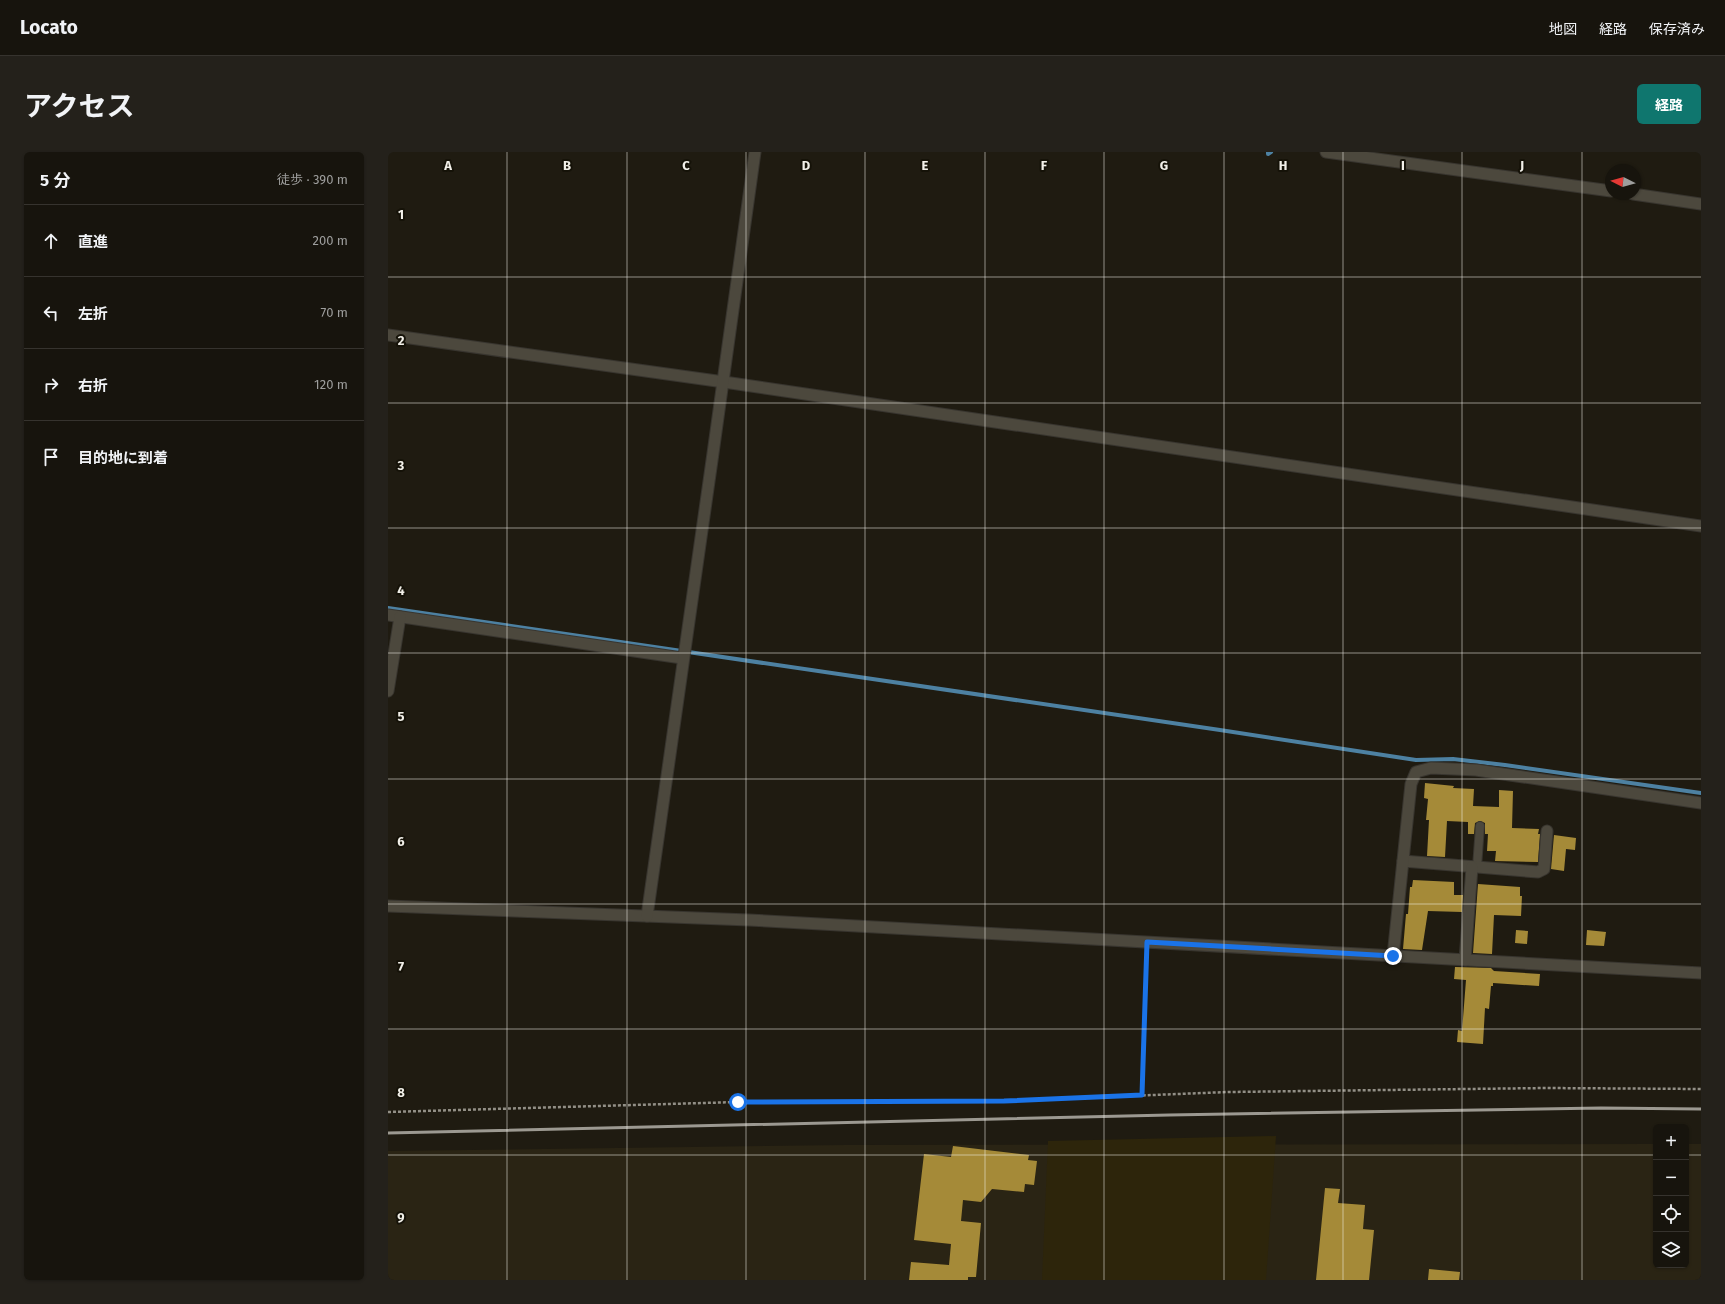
<!DOCTYPE html>
<html lang="ja">
<meta charset="utf-8">
<style>
:root{--surface:#17140d;--page:#24211b;--text:#f1f3f6;--muted:#9e9e9d;--line:#36332e;--accent:#0f766e}
body{margin:0;font-family:"Fira Sans","Noto Sans JP",sans-serif;background:var(--page);color:var(--text)}
.controls{position:absolute;right:12px;bottom:12px;display:grid;overflow:hidden;border-radius:6px;box-shadow:0 1px 3px #0004}
.controls button{width:36px;height:36px;display:grid;place-items:center;padding:0;border:0;border-bottom:1px solid var(--line);background:var(--surface);color:var(--text);font:20px sans-serif}
.compass{position:absolute;left:1217px;top:12px;width:36px;height:36px;border-radius:50%;background:var(--surface);box-shadow:0 1px 3px #0004;rotate:276deg}
.stop{position:absolute;width:12px;height:12px;margin:-9px;border:3px solid #1a73e8;border-radius:50%;background:#fff}
.stop.end{background:#1a73e8;border-color:#fff;box-shadow:0 1px 4px #0008}
.list{margin:0;padding:0;list-style:none}
h2{display:flex;justify-content:space-between;align-items:center;height:52px;margin:0;padding:0 16px;font-size:17px}
h2 small{font-size:13px;font-weight:400;color:var(--muted)}
.list li{display:grid;grid-template-columns:26px 1fr auto;gap:12px;align-items:center;box-sizing:border-box;height:72px;padding:0 16px;border-top:1px solid var(--line)}
.list b{display:block;font-size:15px;white-space:nowrap}
.list em{font-size:13px;font-style:normal;color:var(--muted)}
.icon{flex:none;width:22px;height:22px;fill:none;stroke:currentColor;stroke-width:2;stroke-linecap:round;stroke-linejoin:round}
.map{position:relative;flex:none;width:1313px;height:1128px;overflow:hidden;border-radius:6px}
header{display:flex;align-items:center;gap:24px;box-sizing:border-box;height:56px;padding:0 20px;background:var(--surface);border-bottom:1px solid var(--line)}
header strong{font-size:19px}
nav{display:flex;gap:22px;margin-inline-start:auto;font-size:14px}
.intro{display:flex;align-items:center;justify-content:space-between;box-sizing:border-box;height:96px;padding:0 24px}
h1{margin:0;font-size:28px}
.button{padding:10px 18px;border-radius:6px;background:var(--accent);color:#fff;font-size:14px;font-weight:700}
main{display:flex;gap:24px;padding:0 24px}
aside{flex:1;background:var(--surface);border-radius:6px;box-shadow:0 1px 3px #0004}
.map>svg:first-child{display:block}
.built{fill:#2a2414}
.green{fill:#2d250b}
.lines{fill:none;stroke-linecap:round;stroke-linejoin:round}
.stream{stroke:#4d81a2;stroke-width:4}
.building{fill:#a58a38}
.service-casing{stroke:#38352f;stroke-width:10}
.minor-casing{stroke:#38352f;stroke-width:13}
.path{stroke:#928f86;stroke-width:2.5;stroke-dasharray:3 2;stroke-linecap:butt}
.service{stroke:#4c483d;stroke-width:8}
.minor{stroke:#4c483d;stroke-width:11}
.rail{stroke:#9c9991;stroke-width:3}
.route{stroke:#1a73e8;stroke-width:5}
.grid{fill:none;stroke:#f2f0e9;stroke-width:1;stroke-opacity:0.55}
.grid-label{font-size:13px;text-anchor:middle;font-weight:bold;fill:#f2f0e9;stroke:#151208;stroke-width:4;stroke-linejoin:round;paint-order:stroke}
</style>
<header>
<strong>Locato</strong>
<nav><a>地図</a><a>経路</a><a>保存済み</a></nav>
</header>
<div class="intro"><h1>アクセス</h1><a class="button">経路</a></div>
<main>
<aside>
<h2>5 分<small>徒歩 · 390 m</small></h2>
<ul class="list">
<li><svg class="icon" aria-label="ahead" viewBox="0 0 24 24"><path d="M12 20V5M6 11l6-6 6 6"/></svg><div><b>直進</b></div><em>200 m</em></li>
<li><svg class="icon" aria-label="left" viewBox="0 0 24 24"><path d="M17 20v-9H6M10 6l-5 5 5 5"/></svg><div><b>左折</b></div><em>70 m</em></li>
<li><svg class="icon" aria-label="right" viewBox="0 0 24 24"><path d="M7 20v-9h11M14 6l5 5-5 5"/></svg><div><b>右折</b></div><em>120 m</em></li>
<li><svg class="icon" aria-label="arrive" viewBox="0 0 24 24"><path d="M6 21V4h12l-3 4 3 4H6"/></svg><div><b>目的地に到着</b></div></li>
</ul>
</aside>
<div class="map">
<svg width="1313" height="1128" viewBox="0 0 1313 1128">
<rect width="100%" height="100%" fill="#1f1b11"/>
<!-- built -->
<path class="built" d="M1268 992V1113H1298V992H1313V1128H0V999L459 993Z"/>
<!-- green -->
<path class="green" d="M888 984 878 1128H654L660 989Z"/>
<g class="lines">
<!-- stream -->
<g class="stream">
<path d="M880 0V2L883 0"/>
<path d="M0 456 832 578 1028 608 1065 607 1117 613 1313 641"/>
</g>
</g>
<!-- building -->
<g class="building">
<path d="M1037 631 1066 634 1065 636 1086 637 1085 654 1111 655V638L1125 639 1124 676 1151 677 1150 682H1152L1150 710 1107 709 1108 699H1099L1100 682H1097V671L1092 669 1087 671 1086 682H1080V670L1059 669 1057 705 1039 704 1041 668H1038L1040 647 1036 646Z"/>
<path d="M1166 683 1188 686 1187 698 1178 697 1176 719 1163 717Z"/>
<path d="M1025 728 1066 730V743H1075L1074 760 1040 759 1034 798 1015 797 1018 762H1020L1022 735H1024Z"/>
<path d="M1090 732 1132 735V744H1134L1133 764 1106 763 1104 802 1085 801Z"/>
<path d="M1128 778 1140 779 1139 792 1127 791Z"/>
<path d="M1199 778 1218 780 1216 794 1198 793Z"/>
<path d="M1067 815 1103 816 1106 819 1152 822 1151 834 1105 831V834H1103L1101 857 1097 856 1095 892 1069 890 1070 878 1074 879 1078 828 1066 827Z"/>
<path d="M565 994 641 1003 640 1008 649 1009 646 1033 637 1032 636 1040 604 1037 593 1050 575 1048 573 1069 593 1071 588 1125H580V1128H521L523 1110 561 1113 563 1092 526 1088 536 1002 563 1005Z"/>
<path d="M937 1036 952 1037 950 1051 977 1053 975 1077 986 1078 981 1128H928Z"/>
<path d="M1041 1117 1072 1120 1071 1128H1040Z"/>
</g>
<g class="lines">
<!-- service casing -->
<g class="service-casing">
<path id="service" d="M1089 715 1092 674"/>
</g>
<!-- minor casing -->
<g class="minor-casing">
<g id="minor">
<path d="M938 0 1223 39"/>
<path d="M1245 42 1313 52"/>
<path d="M0 183 336 230 1313 374"/>
<path d="M0 463 294 506"/>
<path d="M0 539 12 465"/>
<path d="M1015 709 1150 720 1156 717 1159 679"/>
<path d="M0 754 361 768 1313 821"/>
<path d="M259 764C294 509 333 255 367 0"/>
<path d="M1005 804 1023 632 1028 620 1043 616 1088 618 1313 651"/>
<path d="M1077 808 1084 715"/>
</g>
</g>
<!-- path -->
<g class="path">
<path d="M754 943 759 802"/>
<path d="M0 960 350 950 616 949 840 940 1158 936 1313 937"/>
</g>
<!-- service -->
<use href="#service" class="service"/>
<!-- minor -->
<use href="#minor" class="minor"/>
<!-- rail -->
<path class="rail" d="M0 981 781 963 1213 956 1313 957"/>
</g>
<g class="lines">
<!-- route -->
<path class="route" d="M350 950 616 949 754 943 759 790 1005 804"/>
</g>
<!-- grid -->
<path class="grid" d="M119 0V1128M239 0V1128M358 0V1128M477 0V1128M597 0V1128M716 0V1128M836 0V1128M955 0V1128M1074 0V1128M1194 0V1128M0 125H1313M0 251H1313M0 376H1313M0 501H1313M0 627H1313M0 752H1313M0 877H1313M0 1003H1268M1298 1003H1313"/>
<g class="grid-label">
<text x="60" y="18">A</text>
<text x="179" y="18">B</text>
<text x="298" y="18">C</text>
<text x="418" y="18">D</text>
<text x="537" y="18">E</text>
<text x="656" y="18">F</text>
<text x="776" y="18">G</text>
<text x="895" y="18">H</text>
<text x="1015" y="18">I</text>
<text x="1134" y="18">J</text>
<text x="13" y="67">1</text>
<text x="13" y="193">2</text>
<text x="13" y="318">3</text>
<text x="13" y="443">4</text>
<text x="13" y="569">5</text>
<text x="13" y="694">6</text>
<text x="13" y="819">7</text>
<text x="13" y="945">8</text>
<text x="13" y="1070">9</text>
</g>
</svg>
<div class="controls">
<button>+</button>
<button>−</button>
<button><svg class="icon" aria-label="locate" viewBox="0 0 24 24"><circle cx="12" cy="12" r="6"/><path d="M12 2v4M12 18v4M2 12h4M18 12h4"/></svg></button>
<button><svg class="icon" aria-label="layers" viewBox="0 0 24 24"><path d="M12 4l9 5-9 5-9-5zM3 14l9 5 9-5"/></svg></button>
</div>
<svg class="compass" viewBox="-18 -18 36 36"><path d="M0-13l5 13h-10z" fill="#e53935"/><path d="M0 13l5-13h-10z" fill="#9e9e9d"/></svg>
<div class="stop" style="left:350px;top:950px"></div>
<div class="stop end" style="left:1005px;top:804px"></div>
</div>
</main>
